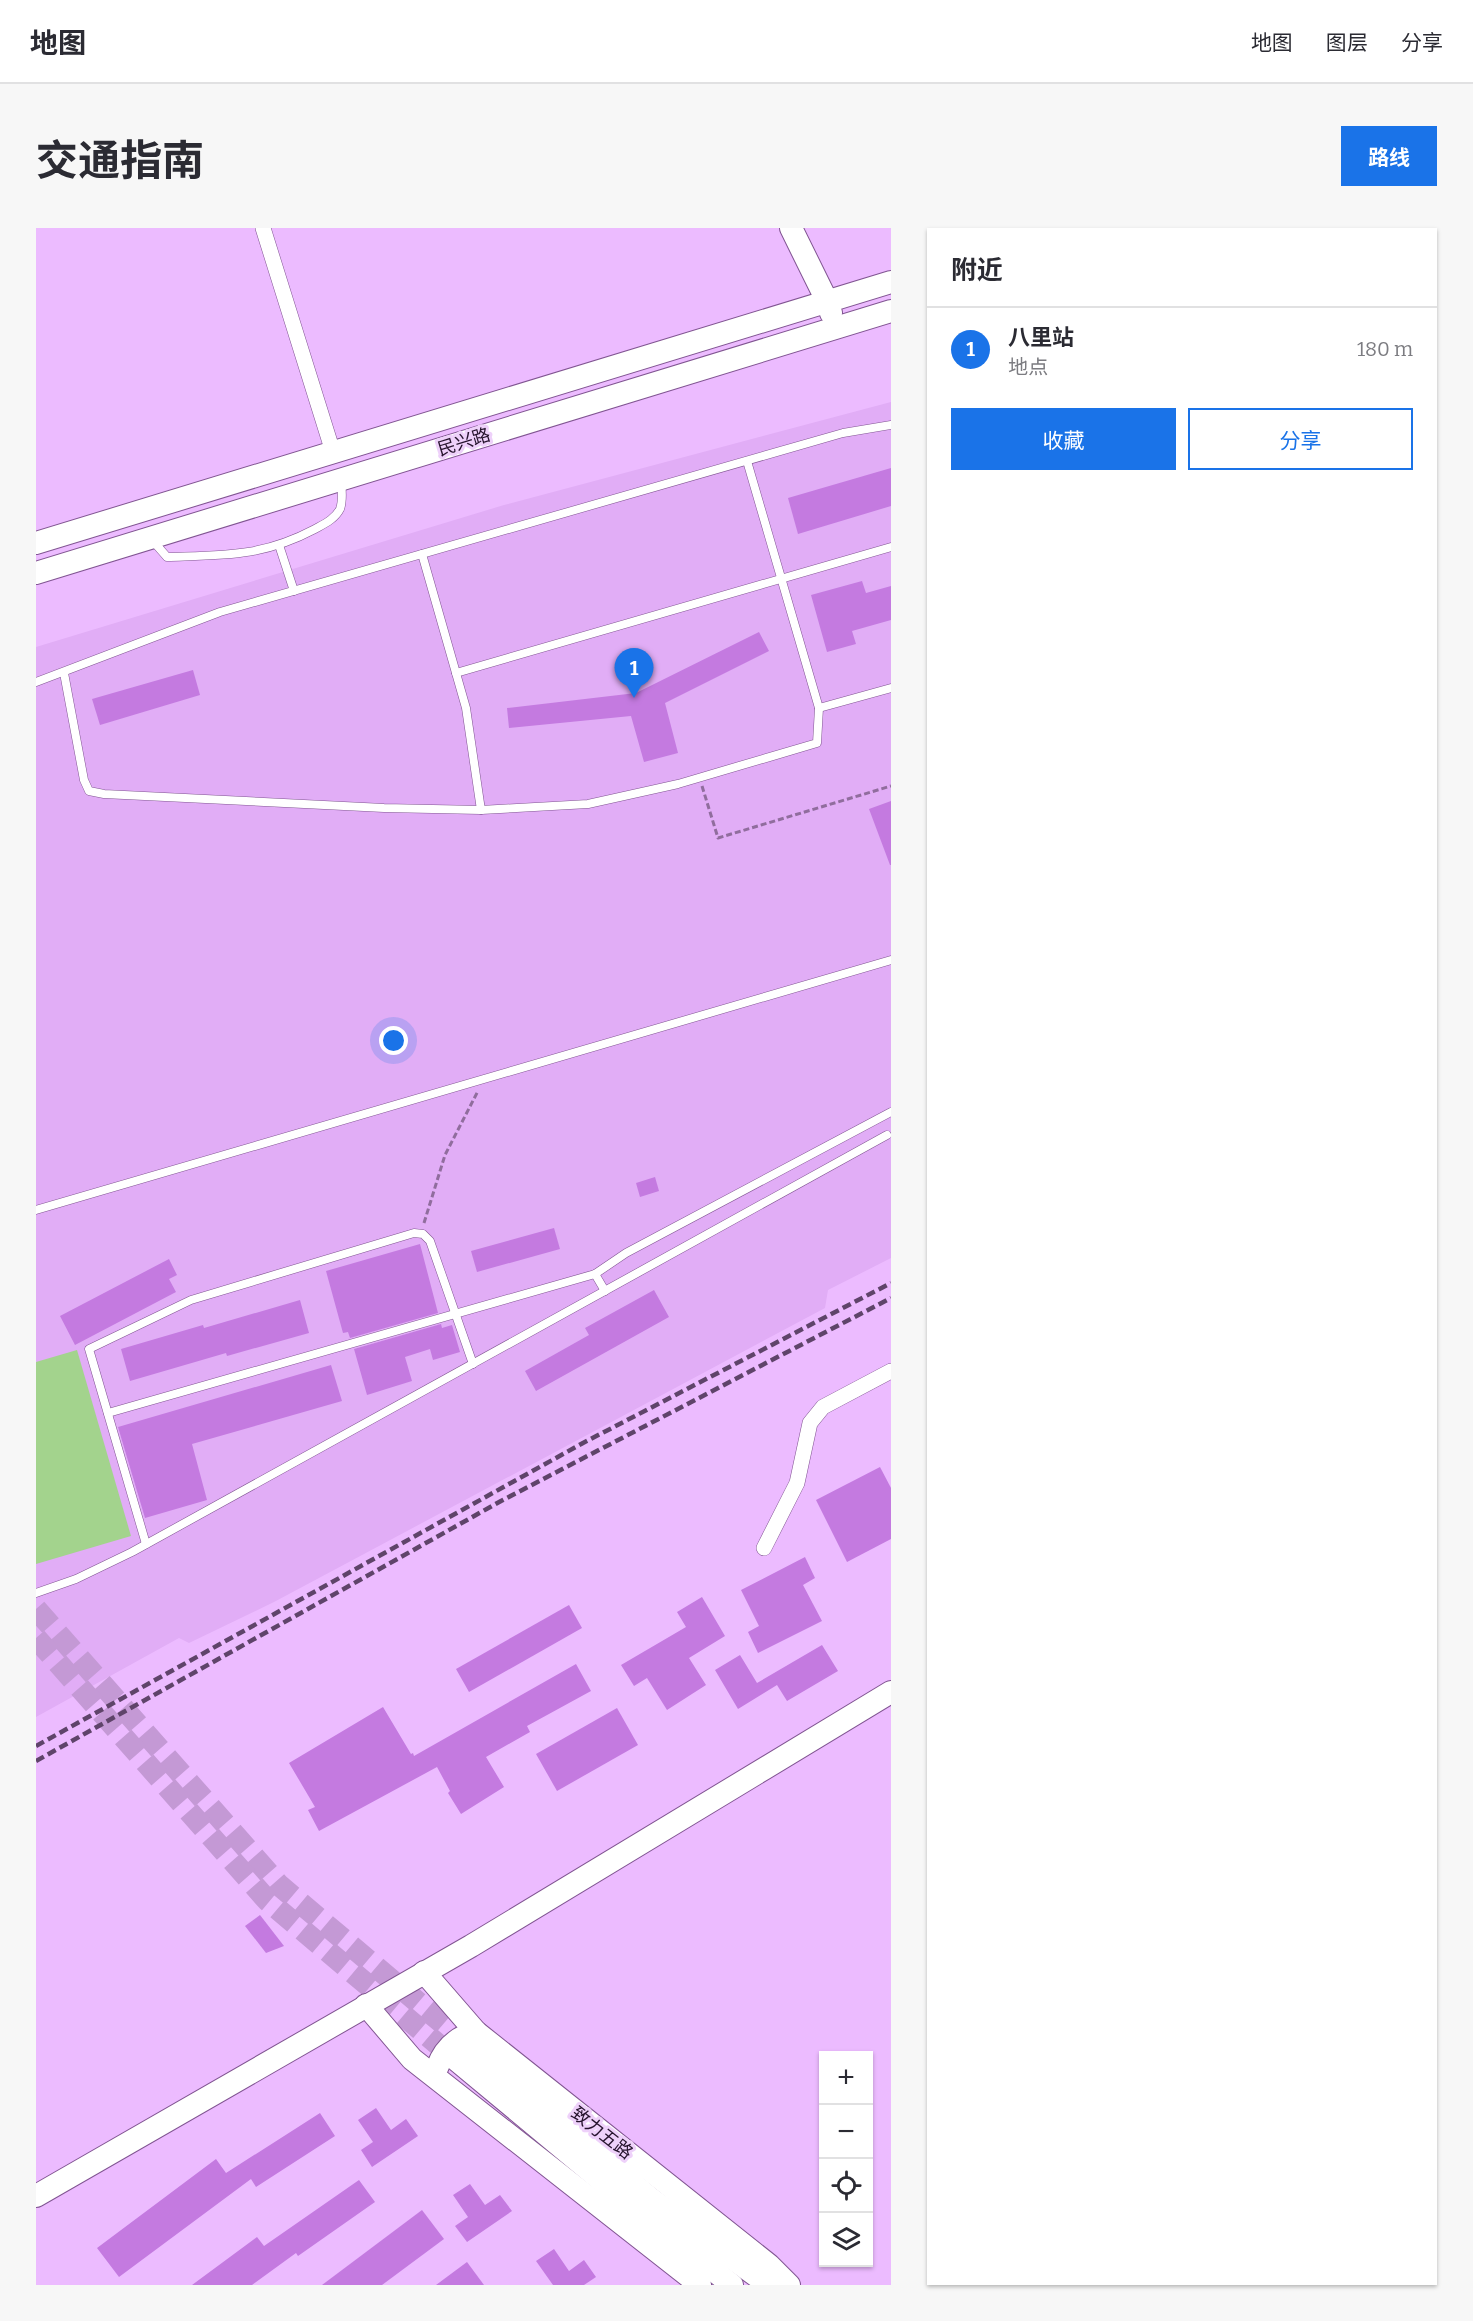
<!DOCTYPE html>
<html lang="zh">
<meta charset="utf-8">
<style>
:root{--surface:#fff;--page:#f7f7f7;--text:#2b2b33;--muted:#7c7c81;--line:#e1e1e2;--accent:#1a73e8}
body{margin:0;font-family:Bitter,"Noto Sans SC",serif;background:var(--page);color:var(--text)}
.controls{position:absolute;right:18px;bottom:18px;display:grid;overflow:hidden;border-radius:0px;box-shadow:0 2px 4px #0004}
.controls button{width:54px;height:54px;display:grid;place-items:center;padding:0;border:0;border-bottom:2px solid var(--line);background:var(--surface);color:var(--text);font:30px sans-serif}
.you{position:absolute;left:358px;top:813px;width:21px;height:21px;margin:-15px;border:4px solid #fff;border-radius:50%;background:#1a73e8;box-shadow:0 0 0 9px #1a73e833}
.badge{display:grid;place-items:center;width:39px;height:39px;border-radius:50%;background:var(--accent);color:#fff;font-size:20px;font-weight:700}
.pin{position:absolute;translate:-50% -50px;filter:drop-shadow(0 2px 3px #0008)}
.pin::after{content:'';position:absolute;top:32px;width:21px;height:18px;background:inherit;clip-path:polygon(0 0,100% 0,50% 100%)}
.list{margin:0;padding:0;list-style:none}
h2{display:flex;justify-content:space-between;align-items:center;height:78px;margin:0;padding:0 24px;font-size:26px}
h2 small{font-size:20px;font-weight:400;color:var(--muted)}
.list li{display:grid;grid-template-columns:39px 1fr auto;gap:18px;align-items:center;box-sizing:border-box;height:84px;padding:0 24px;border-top:2px solid var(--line)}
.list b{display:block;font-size:22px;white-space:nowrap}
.list p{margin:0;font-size:20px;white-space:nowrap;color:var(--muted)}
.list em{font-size:20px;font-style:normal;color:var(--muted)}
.actions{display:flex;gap:12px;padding:18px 24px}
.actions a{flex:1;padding:14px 0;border:2px solid var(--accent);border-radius:0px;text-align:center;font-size:21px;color:var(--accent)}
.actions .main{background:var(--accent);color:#fff}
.icon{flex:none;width:33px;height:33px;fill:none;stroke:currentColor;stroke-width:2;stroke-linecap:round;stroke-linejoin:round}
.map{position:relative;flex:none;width:855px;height:2057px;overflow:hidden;border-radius:0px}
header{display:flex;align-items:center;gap:36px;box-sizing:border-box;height:84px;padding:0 30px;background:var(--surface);border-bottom:2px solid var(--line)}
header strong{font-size:28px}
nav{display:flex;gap:33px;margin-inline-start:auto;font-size:21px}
.intro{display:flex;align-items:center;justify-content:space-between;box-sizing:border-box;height:144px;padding:0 36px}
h1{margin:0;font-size:42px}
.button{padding:15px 27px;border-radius:0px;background:var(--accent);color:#fff;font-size:21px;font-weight:700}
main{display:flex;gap:36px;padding:0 36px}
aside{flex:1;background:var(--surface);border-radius:0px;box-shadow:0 2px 4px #0004}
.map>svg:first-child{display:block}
.built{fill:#e1adf6}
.green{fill:#a3d38d}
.building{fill:#c47ae0}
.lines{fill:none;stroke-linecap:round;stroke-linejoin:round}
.secondary-tunnel{stroke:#c499d5;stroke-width:22;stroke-dasharray:22 11;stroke-linecap:butt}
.lane-casing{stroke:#815592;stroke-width:9}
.street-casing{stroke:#815592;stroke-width:16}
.secondary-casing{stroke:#815592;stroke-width:24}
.path{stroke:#906d9d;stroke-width:3;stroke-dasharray:6 3;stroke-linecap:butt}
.lane{stroke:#fff;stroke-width:8}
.street{stroke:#fff;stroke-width:15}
.secondary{stroke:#fff;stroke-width:22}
.rail{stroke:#5f446a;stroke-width:4.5;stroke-dasharray:9 4.5;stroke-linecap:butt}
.labels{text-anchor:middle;stroke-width:6;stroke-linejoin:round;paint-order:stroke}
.street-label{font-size:18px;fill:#25132c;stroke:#eed1fa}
</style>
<header>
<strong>地图</strong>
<nav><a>地图</a><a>图层</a><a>分享</a></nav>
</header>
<div class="intro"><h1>交通指南</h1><a class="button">路线</a></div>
<main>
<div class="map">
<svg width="855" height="2057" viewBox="0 0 855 2057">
<rect width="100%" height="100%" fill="#ecbbff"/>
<!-- built -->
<path class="built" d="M855 174V1030L792 1062 789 1080 238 1374 153 1415 143 1410 0 1489V419L468 277Z"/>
<!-- green -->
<path class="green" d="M41 1122 95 1308 0 1336V1134Z"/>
<!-- building -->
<g class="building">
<path d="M855 240V278L762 306 752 270Z"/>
<path d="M826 353 830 365 855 358V392L816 403 820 416 791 424 775 367Z"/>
<path d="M723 404 733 423 629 475 642 525 608 534 595 488 473 500 471 480 600 465Z"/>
<path d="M157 442 164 467 64 497 56 471Z"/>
<path d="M855 573V637H854L833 581Z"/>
<path d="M619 949 623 963 604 969 600 955Z"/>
<path d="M518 1000 524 1021 441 1044 435 1023Z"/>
<path d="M384 1016 402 1085 314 1110 312 1104 307 1105 290 1043Z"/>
<path d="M133 1031 141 1047 133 1051 140 1064 39 1117 24 1088Z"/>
<path d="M618 1062 633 1089 500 1163 489 1143 553 1107 549 1100Z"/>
<path d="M264 1072 273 1105 191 1128 190 1125 94 1153 85 1121 167 1097 168 1100Z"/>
<path d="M405 1096 406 1100 416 1097 424 1124 397 1132 394 1121 369 1129 376 1153 331 1167 318 1121Z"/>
<path d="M295 1137 306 1173 156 1216 171 1272 109 1290 82 1199Z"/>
<path d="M844 1239 855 1260V1311L811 1334 780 1272Z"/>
<path d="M769 1329 779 1350 767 1357 786 1393 722 1425 712 1404 723 1398 705 1362Z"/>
<path d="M666 1369 689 1408 653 1430 670 1457 631 1482 611 1450 598 1458 585 1437 650 1399 641 1384Z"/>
<path d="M533 1377 546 1400 433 1464 420 1441Z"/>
<path d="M786 1417 802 1443 751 1473 741 1457 702 1481 679 1442 704 1427 721 1455Z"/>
<path d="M540 1436 555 1463 491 1498 494 1504 450 1529 468 1559 425 1586 412 1565 414 1563 401 1539 283 1603 272 1582 279 1579 253 1535 347 1479 375 1526 377 1525 378 1528Z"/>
<path d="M581 1480 602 1517 521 1563 500 1526Z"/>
<path d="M224 1687 248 1718 230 1725 209 1698Z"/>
<path d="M340 1880 355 1902 370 1891 382 1908 336 1939 325 1922 337 1914 322 1892Z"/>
<path d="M284 1885 299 1908 220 1959 215 1951 83 2049 61 2020 180 1931 190 1945Z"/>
<path d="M323 1952 339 1974 262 2028 260 2025 216 2057H156L221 2009 228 2018Z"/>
<path d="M434 1956 449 1977 464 1967 476 1983 431 2014 419 1998 432 1989 417 1967Z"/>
<path d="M386 1982 408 2011 346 2057H286Z"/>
<path d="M518 2021 533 2043 548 2032 560 2049 548 2057H517L500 2033Z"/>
<path d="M431 2034 448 2057H400Z"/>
</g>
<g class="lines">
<!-- secondary-tunnel -->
<g class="secondary-tunnel">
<path d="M0 1381 243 1657 430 1815"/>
<path d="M0 1410 231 1672 418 1830"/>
</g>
<!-- lane casing -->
<g class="lane-casing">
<g id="lane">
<path d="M117 313 131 329C189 327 226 329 279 301 288 296 299 291 304 281 307 273 306 262 305 253"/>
<path d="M243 317 258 363"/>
<path d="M386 326 430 480 445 582"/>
<path d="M28 445 48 552 53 563 68 566 348 580 445 582 552 576 642 556 781 515 783 480 711 233"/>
<path d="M420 445 855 319"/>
<path d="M0 454 184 384 807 205 855 197"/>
<path d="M783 480 855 460"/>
<path d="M0 982 855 732"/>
<path d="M559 1046 569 1063"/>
<path d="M72 1185 559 1046 590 1025 855 884"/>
<path d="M110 1316 53 1121 155 1072 378 1005 387 1006 394 1013 437 1136"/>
<path d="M0 1365 40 1351 96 1324 851 907"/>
</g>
</g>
<!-- street casing -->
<g class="street-casing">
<g id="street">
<path d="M227 0 297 224"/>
<path d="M728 1320 761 1255 774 1195 787 1179 855 1143"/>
</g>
</g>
<!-- secondary casing -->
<g class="secondary-casing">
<g id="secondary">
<path d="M755 0 791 73 795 85"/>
<path d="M0 315 855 54"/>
<path d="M0 345 855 83"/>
<path d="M388 1744 440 1804 733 2037 753 2057"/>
<path d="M330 1777 376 1831 664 2057"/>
<path d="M436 1821 615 1971 733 2057"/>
<path d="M418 1830 572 1958 696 2057"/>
<path d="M401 1840C408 1821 420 1809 440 1804"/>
<path d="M0 1968 435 1718 855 1464"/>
</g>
</g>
<!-- path -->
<g class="path">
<path d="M666 558 682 610 855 558"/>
<path d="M388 995 409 927 442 863"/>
</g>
<!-- lane -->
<use href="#lane" class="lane"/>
<!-- street -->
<use href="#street" class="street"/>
<!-- secondary -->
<use href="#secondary" class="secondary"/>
<!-- rail -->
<g class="rail">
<path d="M0 1518 547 1215 855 1055"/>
<path d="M0 1533 465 1273 855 1070"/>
</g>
</g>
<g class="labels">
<!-- street labels -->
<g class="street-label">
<text transform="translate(428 214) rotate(-17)" y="6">民兴路</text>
<text transform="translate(566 1905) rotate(38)" y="6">致力五路</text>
</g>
</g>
</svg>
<div class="controls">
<button>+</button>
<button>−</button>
<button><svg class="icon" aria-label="locate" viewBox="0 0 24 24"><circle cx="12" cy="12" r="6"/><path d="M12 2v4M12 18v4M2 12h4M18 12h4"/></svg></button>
<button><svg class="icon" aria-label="layers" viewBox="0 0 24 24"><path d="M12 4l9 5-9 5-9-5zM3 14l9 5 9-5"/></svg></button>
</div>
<div class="you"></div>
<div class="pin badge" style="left:598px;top:470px">1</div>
</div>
<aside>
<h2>附近<small></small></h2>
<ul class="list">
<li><span class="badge">1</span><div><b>八里站</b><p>地点</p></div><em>180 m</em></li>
</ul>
<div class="actions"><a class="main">收藏</a><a>分享</a></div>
</aside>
</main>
